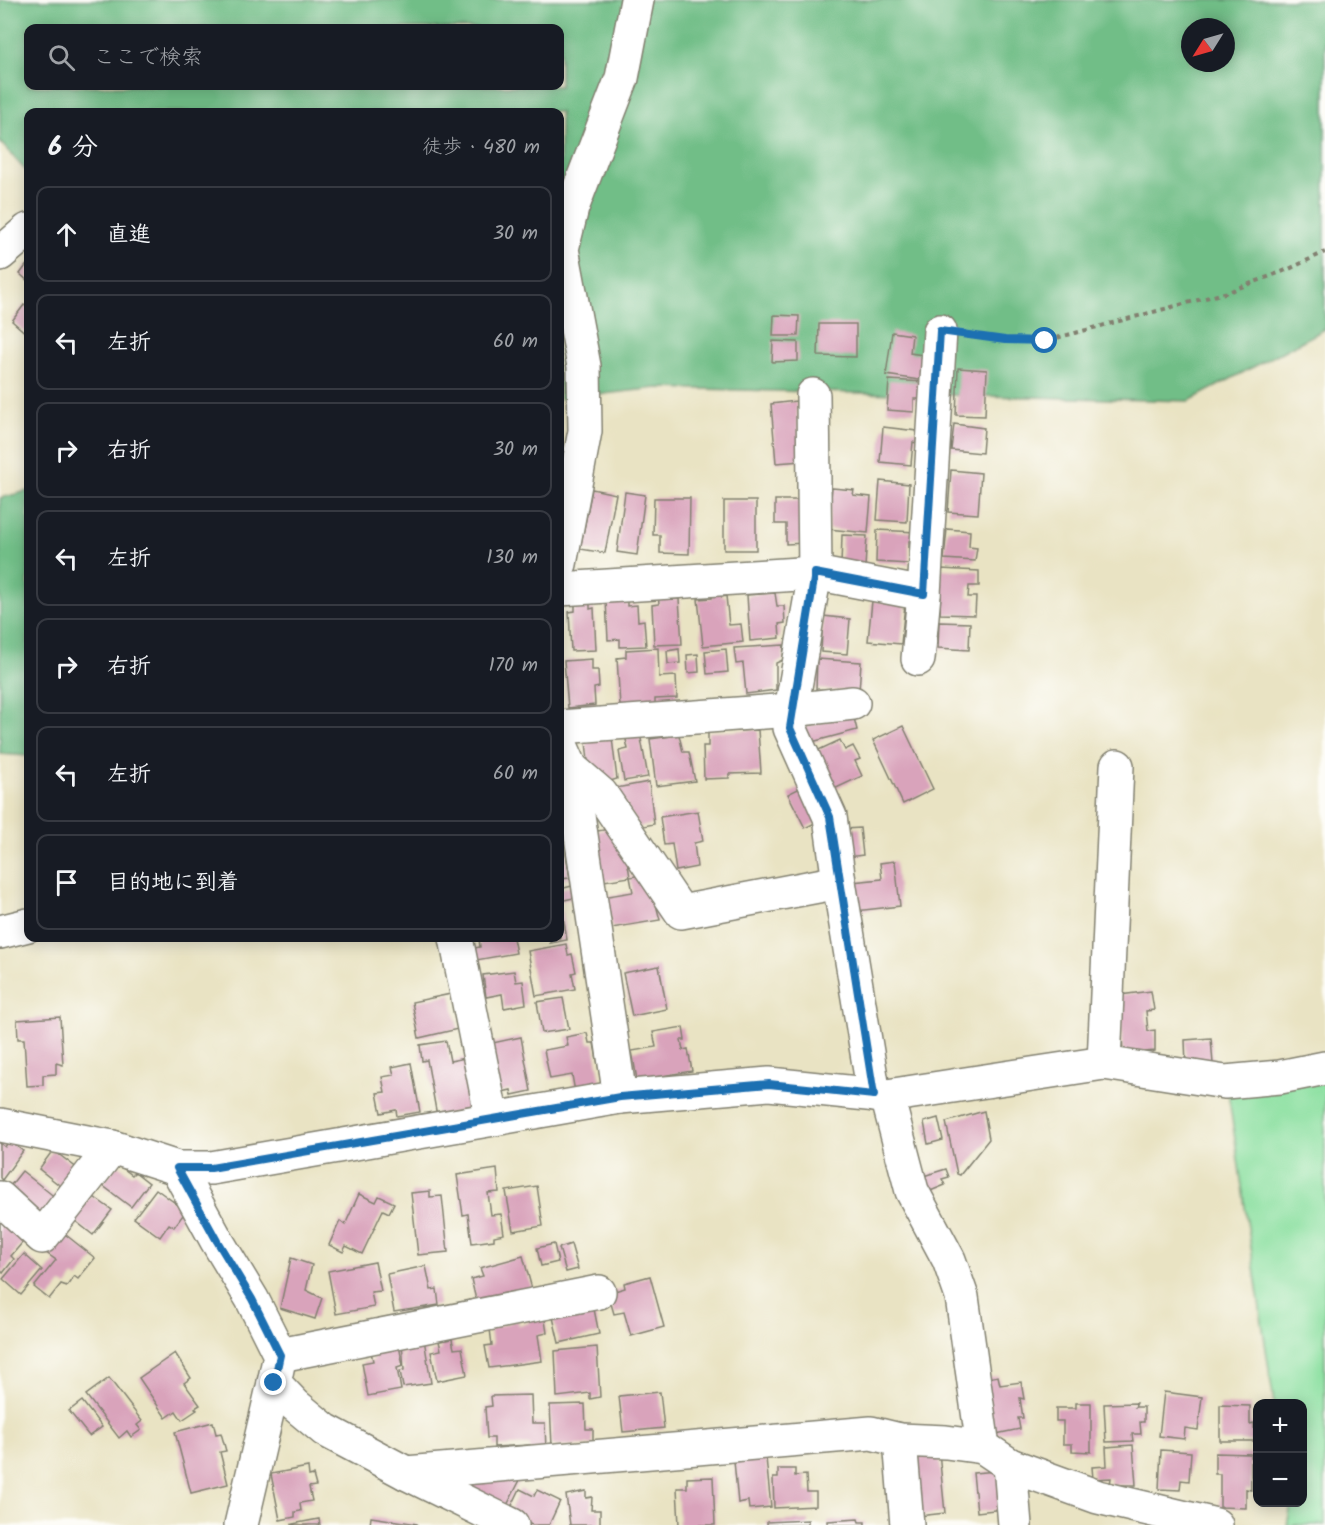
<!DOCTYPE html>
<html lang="ja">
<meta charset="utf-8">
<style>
:root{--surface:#171b24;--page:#242831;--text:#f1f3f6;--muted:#9ea1a6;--line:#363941}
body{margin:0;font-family:Kalam,"Klee One",sans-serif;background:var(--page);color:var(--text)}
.controls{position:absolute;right:18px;bottom:18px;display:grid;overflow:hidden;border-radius:12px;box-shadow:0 3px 15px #0003}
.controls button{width:54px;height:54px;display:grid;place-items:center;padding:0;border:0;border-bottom:2px solid var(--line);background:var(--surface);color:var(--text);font:30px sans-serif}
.compass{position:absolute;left:1181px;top:18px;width:54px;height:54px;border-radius:50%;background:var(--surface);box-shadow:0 3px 15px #0003;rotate:233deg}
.stop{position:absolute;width:18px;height:18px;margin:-14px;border:4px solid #1f6fb2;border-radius:50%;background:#fff}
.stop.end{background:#1f6fb2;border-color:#fff;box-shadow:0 2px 6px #0008}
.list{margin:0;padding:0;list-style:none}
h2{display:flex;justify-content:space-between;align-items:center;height:78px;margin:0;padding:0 24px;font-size:26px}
h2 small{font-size:20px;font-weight:400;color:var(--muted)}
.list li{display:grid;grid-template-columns:39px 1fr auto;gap:18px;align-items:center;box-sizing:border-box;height:96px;margin:0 12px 12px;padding:0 12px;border:2px solid var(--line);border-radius:12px}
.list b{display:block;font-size:22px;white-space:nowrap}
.list em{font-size:20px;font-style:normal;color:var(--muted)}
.icon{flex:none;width:33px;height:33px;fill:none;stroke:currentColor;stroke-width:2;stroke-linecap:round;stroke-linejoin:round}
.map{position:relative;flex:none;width:1325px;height:1525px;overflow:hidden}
.search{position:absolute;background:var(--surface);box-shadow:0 3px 15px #0003;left:24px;top:24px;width:540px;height:66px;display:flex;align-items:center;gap:15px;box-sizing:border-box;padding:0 21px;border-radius:12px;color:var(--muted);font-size:22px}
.panel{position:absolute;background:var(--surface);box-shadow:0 3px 15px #0003;left:24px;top:108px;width:540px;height:834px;border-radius:12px}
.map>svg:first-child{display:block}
.green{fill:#8ce0a1;stroke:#547e5e;stroke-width:1.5}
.forest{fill:#71be87;stroke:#466d52;stroke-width:1.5;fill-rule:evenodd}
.building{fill:#d9a3bb}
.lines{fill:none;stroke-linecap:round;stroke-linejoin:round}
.minor-casing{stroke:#828070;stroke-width:36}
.path{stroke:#828070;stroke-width:4;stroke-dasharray:4.5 4.5;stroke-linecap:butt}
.minor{stroke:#fff;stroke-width:33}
.route{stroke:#1f6fb2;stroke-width:8}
</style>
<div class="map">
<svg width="1325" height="1525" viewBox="0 0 1325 1525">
<rect width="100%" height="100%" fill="#fdfcf7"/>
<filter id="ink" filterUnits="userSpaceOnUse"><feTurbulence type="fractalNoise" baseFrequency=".0167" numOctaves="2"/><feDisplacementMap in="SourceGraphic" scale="12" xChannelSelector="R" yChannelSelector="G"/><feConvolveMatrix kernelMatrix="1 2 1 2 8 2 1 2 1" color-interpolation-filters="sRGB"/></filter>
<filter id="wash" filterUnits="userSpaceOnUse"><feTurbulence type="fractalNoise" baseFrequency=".008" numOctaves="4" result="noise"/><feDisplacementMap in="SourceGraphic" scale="24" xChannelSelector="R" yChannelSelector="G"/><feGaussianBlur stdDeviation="1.35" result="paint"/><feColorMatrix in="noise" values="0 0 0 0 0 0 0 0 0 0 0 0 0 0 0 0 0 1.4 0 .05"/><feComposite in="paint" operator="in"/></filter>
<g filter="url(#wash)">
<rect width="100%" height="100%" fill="#e9e3c3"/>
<!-- green -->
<path class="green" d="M1325 1080V1525H1287L1290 1511 1289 1503 1302 1502V1404L1274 1403 1228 1092Z"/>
<!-- forest -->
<g class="forest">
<path d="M0 0H1325V329L1189 401 657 388 560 399V112H28V173L0 142ZM1190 27H1226V63H1190ZM28 28H560V86H28Z"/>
<path d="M28 491V756L0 754V498Z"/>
</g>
<g id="blocks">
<!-- building -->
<g class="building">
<path d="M28 263V281L20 274Z"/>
<path d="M24 305 28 307V335L12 321Z"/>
<path d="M774 315 799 316 798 336H773Z"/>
<path d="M819 324H856V357L818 356Z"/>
<path d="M892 332 912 335 910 353 930 356 926 381 886 375Z"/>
<path d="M773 341 798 342V361L772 362Z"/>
<path d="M958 368 987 370 985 416 956 415Z"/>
<path d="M889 380 924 382 923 399H914V412L887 410Z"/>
<path d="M796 401 802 461 776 463 771 404Z"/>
<path d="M954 424 984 428 982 453 951 450Z"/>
<path d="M883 427 917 431 916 443 913 442 911 465 880 462Z"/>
<path d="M951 470 981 473 978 514 948 512Z"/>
<path d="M880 481 909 484 907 522 877 520Z"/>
<path d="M832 488 854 490 853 495 871 497 868 533 828 529Z"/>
<path d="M592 489 616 494 605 553 580 549Z"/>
<path d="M625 492 645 495 637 555 617 552Z"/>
<path d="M654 498H690L689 554 660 553V535H653Z"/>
<path d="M775 500H805V543L786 544V524H775Z"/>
<rect x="724" y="501" width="32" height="49"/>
<path d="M947 529 970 531 969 547 977 548 975 561 944 559Z"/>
<path d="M877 530 916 532 915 540 909 541V564L876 562Z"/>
<path d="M842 535 867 536 865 567 841 566Z"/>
<path d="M941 569 979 571V586H969L968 597H976L975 615 940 614Z"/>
<path d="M712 591H721L722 597 726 596 729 625 741 624 743 642 703 646 698 599 712 598Z"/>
<path d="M671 593 672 599H679L682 644 654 645 652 605 659 604 658 594Z"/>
<path d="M775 593 777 606H784L785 623 779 624 780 638 750 641 747 595Z"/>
<path d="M627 599V606L637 605 638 621 644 620 646 646 620 647V639L608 640 606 600Z"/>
<path d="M590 601V609L594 608 596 650 571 651 569 612 575 611V602Z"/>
<path d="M872 601 905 604 901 644 868 641Z"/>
<path d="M823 616 850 619 847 654 821 652Z"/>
<path d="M939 622 970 623 969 650 938 648Z"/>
<path d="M784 645 783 660 776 663V690L746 694 743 663 736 664 734 648Z"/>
<path d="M658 648 659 677 676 676 677 698 655 699V704L620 706 617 658 626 657V650Z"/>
<path d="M679 649 680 663 668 664 667 651Z"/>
<path d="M726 649 728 672 707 674 705 651Z"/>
<path d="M698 654 699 672 688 673 687 655Z"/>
<path d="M592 659V670H598L599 687 594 688 595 705 568 708 564 661Z"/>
<path d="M817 659 861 662 859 692 816 689Z"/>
<path d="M853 714 857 730 808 743 804 727Z"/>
<path d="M903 726 933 789 903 804 873 740Z"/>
<path d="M758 730 761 773 729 774V778L704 779 703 746H708V732Z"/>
<path d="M640 733 648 777 624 781 619 751 628 749 625 735Z"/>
<path d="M679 735 683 752H689L695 781 656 786 650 739Z"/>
<path d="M612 738 617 779 603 783 588 761 586 742Z"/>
<path d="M840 740 845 750 853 746 860 759 855 761 862 776 830 791 812 753Z"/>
<path d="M649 782 654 824 639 827 616 788Z"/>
<path d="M804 786 821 820 805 828 788 794Z"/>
<path d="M698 811 703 841 694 843 697 867 676 871 672 844 664 845 660 817Z"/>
<path d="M561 823 570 878 560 879V824Z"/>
<path d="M615 825 624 841 630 877 598 882 591 832 604 830 603 826Z"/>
<path d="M860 828 863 855 848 857 845 829Z"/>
<path d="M895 861 900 906 855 911 852 882 882 879 880 863Z"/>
<path d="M648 874 660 920 612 928 610 915 605 916 602 897 633 892 630 877Z"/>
<path d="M576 885 578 897 560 901V889Z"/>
<path d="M562 911 567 940 550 943V938H560V912Z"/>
<path d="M479 938H513L516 953 471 961 469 949 480 947Z"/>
<path d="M566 944 568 955 572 954 576 972 572 973 575 989 536 996 528 951Z"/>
<path d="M659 966 667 1009 632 1016 623 973Z"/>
<path d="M514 971 516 982 523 981 526 1004 504 1008 502 994 486 997 483 975Z"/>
<path d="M1151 991 1154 1010 1146 1011 1148 1031 1155 1030V1051L1123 1054 1120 995Z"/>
<path d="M451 994 458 1029 419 1038 412 1002Z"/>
<path d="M563 998 569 1029 542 1033 537 1002Z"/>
<path d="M60 1017 63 1065 56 1063V1074L43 1075V1085L27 1086 24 1039H18L17 1020Z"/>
<path d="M683 1027 685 1040H681L683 1050 688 1049 692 1071 637 1080 632 1051 656 1047 653 1032Z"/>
<path d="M587 1033 589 1043H594L602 1087 575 1092 572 1075 550 1079 544 1050 568 1046 566 1037Z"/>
<path d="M521 1037 531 1091 512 1095 511 1090 498 1093 488 1044Z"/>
<path d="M1211 1038 1213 1064 1186 1065 1185 1040Z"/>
<path d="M446 1041 450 1061 465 1058 474 1109 437 1116 427 1060 422 1061 420 1045Z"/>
<path d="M411 1063 420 1112 397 1116 396 1110 381 1113 377 1093 385 1092 382 1077 394 1075 392 1067Z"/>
<path d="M984 1111 989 1139 960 1175 957 1174 946 1122Z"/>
<path d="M938 1118 943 1140 928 1144 924 1122Z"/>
<path d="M9 1141 23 1151 2 1180 0 1178V1143L5 1147Z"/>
<path d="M53 1150 78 1169 63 1188 39 1169Z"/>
<path d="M117 1164 132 1175 135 1172 149 1183 131 1207 102 1185Z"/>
<path d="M497 1169 499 1192 488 1193 491 1215 501 1214 504 1234 494 1236V1240L472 1243 468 1214 463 1215 457 1175Z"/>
<path d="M946 1169 949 1177 942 1179 945 1185 923 1194 917 1178Z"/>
<path d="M22 1171 56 1198 41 1217 7 1190Z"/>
<path d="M537 1186 543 1226 513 1231 506 1191Z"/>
<path d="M156 1189 186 1211 174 1227 169 1224 160 1237 134 1218Z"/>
<path d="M430 1191V1197L442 1196 448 1252 418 1255 411 1193Z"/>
<path d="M359 1194 376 1202 379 1196 394 1203 389 1213 383 1210 362 1254 346 1246 343 1252 329 1245 340 1221 345 1225Z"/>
<path d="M91 1195 112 1210 93 1235 73 1219Z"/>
<path d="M4 1218 27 1237 11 1256 14 1259 3 1273 0 1270V1223Z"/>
<path d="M61 1231 95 1258 78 1279 74 1276 67 1286 61 1284 49 1299 34 1287 56 1260 45 1252Z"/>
<path d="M554 1244 558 1262 541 1266 537 1248Z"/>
<path d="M571 1244 578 1269 566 1272 559 1248Z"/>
<path d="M24 1254 42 1270 21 1295 3 1279Z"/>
<path d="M523 1256 532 1289 477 1304 471 1279 483 1276 480 1268Z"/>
<path d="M291 1258 312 1265 306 1290 322 1298 315 1319 280 1308Z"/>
<path d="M375 1262 381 1291 371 1292 374 1307 336 1314 328 1271Z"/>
<path d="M426 1266 431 1290 437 1289 439 1305 394 1312 387 1274Z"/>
<path d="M650 1276 664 1327 631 1336 624 1312 614 1314 608 1293 625 1288 624 1283Z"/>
<path d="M593 1304 599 1334 559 1343 552 1313Z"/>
<path d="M544 1314 547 1333 538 1335 542 1361 489 1368 485 1346 492 1345 490 1329 517 1320 518 1325 529 1323 528 1317Z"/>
<path d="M424 1339 431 1383 403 1387 400 1371 404 1370 402 1342Z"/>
<path d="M452 1339 454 1349 462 1348 467 1375 437 1381 431 1352 441 1350 439 1341Z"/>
<path d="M399 1345 403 1366 397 1368 401 1390 368 1396 362 1363 373 1361 370 1347Z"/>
<path d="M597 1347 600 1397 590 1399V1393L557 1397 555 1351Z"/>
<path d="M175 1353 191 1378 184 1383 200 1405 195 1408 197 1410 182 1420 176 1411 166 1418 139 1378Z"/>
<path d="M998 1376 1000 1385 1021 1382 1024 1399 1020 1398 1023 1418H1018L1020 1429 991 1435 982 1379Z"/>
<path d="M109 1378 142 1421 137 1425 141 1430 131 1437 127 1431 119 1438 86 1395Z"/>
<path d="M660 1392 664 1428 623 1432 619 1396Z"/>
<path d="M1164 1392 1202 1397 1198 1430 1185 1428 1184 1439 1159 1436Z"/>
<path d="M531 1395 532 1423H545L546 1451H530V1445L494 1447V1438H487L485 1407 492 1406 491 1396Z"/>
<path d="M82 1401 102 1427 89 1436 69 1411Z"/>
<path d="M1076 1403H1091V1452L1072 1451V1444H1063V1421H1056V1408H1076Z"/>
<path d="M1137 1403 1135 1407H1144V1422H1140L1141 1434H1132L1133 1441 1106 1442 1104 1404Z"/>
<path d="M585 1404 586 1429H593V1445L552 1446 550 1405Z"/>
<path d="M1220 1405 1250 1406V1424L1254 1423V1441H1220Z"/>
<path d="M213 1422 216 1434 221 1433 226 1451 220 1452 228 1484 191 1493 175 1432Z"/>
<path d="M1133 1445 1136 1485H1110L1111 1478 1093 1479 1092 1467 1107 1466 1106 1447Z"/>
<path d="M1161 1450 1191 1452 1189 1481 1181 1480 1180 1490 1159 1489Z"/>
<path d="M939 1452 945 1513 919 1516 914 1454Z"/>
<path d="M1215 1453 1251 1454V1490L1246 1489V1508L1220 1507V1474H1215Z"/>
<path d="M766 1458 771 1507 749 1509 748 1501 738 1503 734 1461Z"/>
<path d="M308 1467 309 1476 313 1475 316 1486 309 1487 312 1501 300 1503 301 1511 295 1512V1517L280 1520 271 1474Z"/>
<path d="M778 1469H795V1476L806 1475 807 1492H816V1506L774 1508 773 1478H778Z"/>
<path d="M500 1470 520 1480 502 1515 446 1485Z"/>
<path d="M999 1471 1003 1509 977 1512 973 1473Z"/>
<path d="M713 1477 715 1525H679L677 1488H687V1478Z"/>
<path d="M520 1489 534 1496 537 1490 560 1501 549 1525H532L508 1514Z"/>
<path d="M586 1491V1498L592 1497 591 1510H600V1525H570L566 1495Z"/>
<path d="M371 1517 417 1524V1525H370Z"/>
<path d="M319 1519 320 1525H292V1524Z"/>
<path d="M858 1519 859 1522H865V1525H828V1521Z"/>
<path d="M808 1520V1525H767V1522Z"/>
</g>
</g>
</g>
<g filter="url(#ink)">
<use href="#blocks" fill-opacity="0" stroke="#828070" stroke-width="1.5"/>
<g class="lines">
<!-- minor casing -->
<g class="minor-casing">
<g id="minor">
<path d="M0 254 28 230"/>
<path d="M813 395 815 573 791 710 790 728 830 817 839 882"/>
<path d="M560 564 585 431 584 366 562 249 572 208 622 78 637 0"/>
<path d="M560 589 815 573 924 594 940 331"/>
<path d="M918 659 924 594"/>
<path d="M560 727 791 710 853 703"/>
<path d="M560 743 571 768 601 794 681 912 839 882 874 1095"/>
<path d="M571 768 620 1097"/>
<path d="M0 932 28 925"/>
<path d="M456 938 492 1119"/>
<path d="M1104 1063 1117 766"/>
<path d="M887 1096 912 1191 949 1260 962 1297 983 1447"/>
<path d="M0 1125 112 1147 177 1168H211L620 1097 769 1084 887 1096 1104 1063 1225 1082 1280 1077 1325 1068"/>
<path d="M177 1168 217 1241 252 1299 280 1355 274 1383 295 1405 325 1430 406 1473 512 1525"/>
<path d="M0 1198 42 1237 112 1147"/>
<path d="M280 1355 599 1292"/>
<path d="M900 1440 907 1525"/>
<path d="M1010 1465 1015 1525"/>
<path d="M406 1473 871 1433 900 1440 946 1442 983 1447 1010 1465 1098 1497 1216 1525"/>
<path d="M241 1525 274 1383"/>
</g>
</g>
<!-- path -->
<path class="path" d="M968 335 1005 340 1045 341 1228 292 1289 269 1325 252"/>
<!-- minor -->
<use href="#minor" class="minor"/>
</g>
</g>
<g class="lines" filter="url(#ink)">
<!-- route -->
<path class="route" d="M274 1383 280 1355 252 1299 217 1241 177 1168H211L620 1097 769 1084 874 1095 830 817 790 728 815 573 924 594 940 331 1005 340 1045 341"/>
</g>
</svg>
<div class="controls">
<button>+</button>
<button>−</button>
</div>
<svg class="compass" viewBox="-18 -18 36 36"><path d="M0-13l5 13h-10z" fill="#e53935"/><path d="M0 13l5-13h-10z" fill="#9ea1a6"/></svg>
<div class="stop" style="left:1045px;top:341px"></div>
<div class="stop end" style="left:274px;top:1383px"></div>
<div class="search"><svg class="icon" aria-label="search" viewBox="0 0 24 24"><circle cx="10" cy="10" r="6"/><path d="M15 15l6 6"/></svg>ここで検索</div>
<section class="panel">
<h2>6 分<small>徒歩 · 480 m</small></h2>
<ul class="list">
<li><svg class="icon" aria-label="ahead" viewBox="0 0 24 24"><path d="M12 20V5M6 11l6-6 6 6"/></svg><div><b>直進</b></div><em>30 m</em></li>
<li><svg class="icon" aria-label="left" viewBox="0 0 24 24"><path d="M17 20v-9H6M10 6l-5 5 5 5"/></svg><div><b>左折</b></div><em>60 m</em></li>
<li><svg class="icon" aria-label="right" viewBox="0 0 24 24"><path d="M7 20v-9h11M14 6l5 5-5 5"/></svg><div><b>右折</b></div><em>30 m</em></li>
<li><svg class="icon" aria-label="left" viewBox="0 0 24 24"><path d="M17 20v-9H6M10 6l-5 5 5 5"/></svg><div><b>左折</b></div><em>130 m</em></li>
<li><svg class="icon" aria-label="right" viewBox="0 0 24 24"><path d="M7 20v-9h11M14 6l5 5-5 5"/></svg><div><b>右折</b></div><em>170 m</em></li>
<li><svg class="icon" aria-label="left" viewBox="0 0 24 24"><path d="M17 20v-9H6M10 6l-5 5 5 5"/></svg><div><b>左折</b></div><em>60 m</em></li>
<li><svg class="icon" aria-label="arrive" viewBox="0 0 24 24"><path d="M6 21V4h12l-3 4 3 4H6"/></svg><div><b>目的地に到着</b></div></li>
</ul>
</section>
</div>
